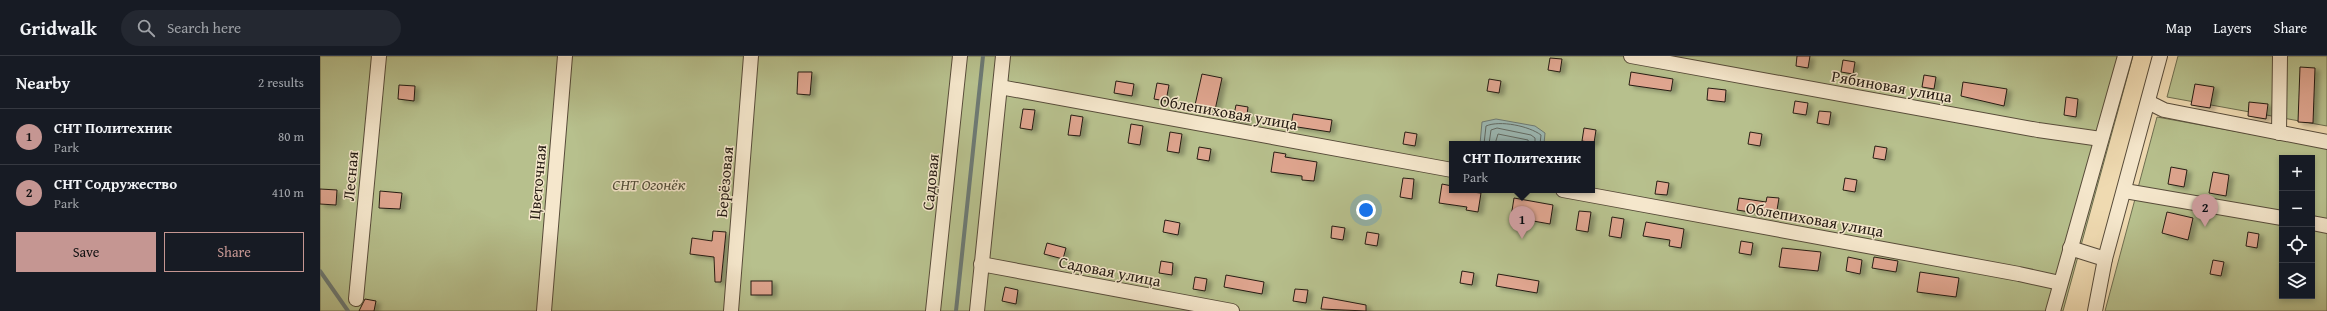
<!DOCTYPE html>
<meta charset="utf-8">
<style>
:root{--surface:#171b24;--page:#242831;--text:#f1f3f6;--muted:#9ea1a6;--line:#363941;--accent:#c59692}
body{margin:0;font-family:"Gentium Book Plus",serif;background:var(--page);color:var(--text)}
.controls{position:absolute;right:12px;bottom:12px;display:grid;overflow:hidden;border-radius:0px;box-shadow:0 2px 6px #0003}
.controls button{width:36px;height:36px;display:grid;place-items:center;padding:0;border:0;border-bottom:1px solid var(--line);background:var(--surface);color:var(--text);font:20px sans-serif}
.you{position:absolute;left:1046px;top:154px;width:14px;height:14px;margin:-10px;border:3px solid #fff;border-radius:50%;background:#1a73e8;box-shadow:0 0 0 6px #1a73e833}
.badge{display:grid;place-items:center;width:26px;height:26px;border-radius:50%;background:var(--accent);color:#111;font-size:13px;font-weight:700}
.pin{position:absolute;translate:-50% -33px;filter:drop-shadow(0 1px 2px #0008)}
.pin::after{content:'';position:absolute;top:21px;width:14px;height:12px;background:inherit;clip-path:polygon(0 0,100% 0,50% 100%)}
.popup{position:absolute;left:1129px;top:85px;width:146px;height:52px;box-sizing:border-box;display:grid;place-content:center;border-radius:0px;background:var(--surface);filter:drop-shadow(0 1px 3px #0005);font-size:13px;white-space:nowrap;color:var(--muted)}
.popup b{font-size:15px;color:var(--text)}
.popup::after{content:'';position:absolute;left:50%;top:100%;margin-left:-8px;border:8px solid transparent;border-top-color:var(--surface)}
.list{margin:0;padding:0;list-style:none}
h2{display:flex;justify-content:space-between;align-items:center;height:52px;margin:0;padding:0 16px;font-size:17px}
h2 small{font-size:13px;font-weight:400;color:var(--muted)}
.list li{display:grid;grid-template-columns:26px 1fr auto;gap:12px;align-items:center;box-sizing:border-box;height:56px;padding:0 16px;border-top:1px solid var(--line)}
.list b{display:block;font-size:15px;white-space:nowrap}
.list p{margin:0;font-size:13px;white-space:nowrap;color:var(--muted)}
.list em{font-size:13px;font-style:normal;color:var(--muted)}
.actions{display:flex;gap:8px;padding:12px 16px}
.actions a{flex:1;padding:9px 0;border:1px solid var(--accent);border-radius:0px;text-align:center;font-size:14px;color:var(--accent)}
.actions .main{background:var(--accent);color:#111}
.icon{flex:none;width:22px;height:22px;fill:none;stroke:currentColor;stroke-width:2;stroke-linecap:round;stroke-linejoin:round}
.map{position:relative;flex:none;width:2007px;height:255px;overflow:hidden}
header{display:flex;align-items:center;gap:24px;box-sizing:border-box;height:56px;padding:0 20px;background:var(--surface);border-bottom:1px solid var(--line)}
header strong{font-size:19px}
nav{display:flex;gap:22px;margin-inline-start:auto;font-size:14px}
.search{width:280px;height:36px;background:var(--page);display:flex;align-items:center;gap:10px;box-sizing:border-box;padding:0 14px;border-radius:22px;color:var(--muted);font-size:15px}
main{display:flex}
aside{flex:1;background:var(--surface)}
.map>svg:first-child{display:block}
.green{fill:#b7c08d;stroke:#6e6e50;fill-rule:evenodd}
.water{fill:#9cb9b5;stroke:#6d7a74}
.lines{fill:none;stroke-linecap:round;stroke-linejoin:round}
.shore{stroke:#616a64;stroke-width:1}
.stream{stroke:#6d7a74;stroke-width:4}
.building{fill:#dfa58f;stroke:#261c13;filter:url(#shadow)}
.minor-casing{stroke:#584c3a;stroke-width:16}
.minor{stroke:#f5e7cc;stroke-width:14}
.labels{text-anchor:middle;stroke-width:3;stroke-linejoin:round;paint-order:stroke}
.street-label{font-size:16px;fill:#261c13;stroke:#f5e7cc}
.park-label{font-size:16px;font-style:italic;fill:#524d38;stroke:#f5e7cc}
</style>
<header>
<strong>Gridwalk</strong>
<div class="search"><svg class="icon" aria-label="search" viewBox="0 0 24 24"><circle cx="10" cy="10" r="6"/><path d="M15 15l6 6"/></svg>Search here</div>
<nav><a>Map</a><a>Layers</a><a>Share</a></nav>
</header>
<main>
<aside>
<h2>Nearby<small>2 results</small></h2>
<ul class="list">
<li><span class="badge">1</span><div><b>СНТ Политехник</b><p>Park</p></div><em>80 m</em></li>
<li><span class="badge">2</span><div><b>СНТ Содружество</b><p>Park</p></div><em>410 m</em></li>
</ul>
<div class="actions"><a class="main">Save</a><a>Share</a></div>
</aside>
<div class="map">
<svg width="2007" height="255" viewBox="0 0 2007 255">
<defs>
<filter id="shadow"><feDropShadow dx="4.5" dy="2.5" stdDeviation="2" flood-color="#0004"/></filter>
</defs>
<rect width="100%" height="100%" fill="#efdab1"/>
<filter id="stains"><feTurbulence type="fractalNoise" baseFrequency=".005" numOctaves="4"/><feColorMatrix values="0 0 0 0 .2 0 0 0 0 .09 0 0 0 0 .02 0 0 0 .5 -.17"/></filter>
<radialGradient id="worn" r=".72"><stop offset=".6" stop-color="#630" stop-opacity="0"/><stop offset="1" stop-color="#630" stop-opacity=".3"/></radialGradient>
<!-- green -->
<g class="green">
<path d="M0 0H1813L1743 255H0ZM1132 88H1272V134H1132Z"/>
<path d="M1858 0H2007V70L1847 41Z"/>
<path d="M1837 61 2007 92V255H1785ZM1962 102H1992V240H1962Z"/>
</g>
<!-- water -->
<path class="water" d="M1176 63 1215 70 1225 77 1224 88H1160L1162 66Z"/>
<g class="lines">
<!-- shore -->
<g class="shore">
<path d="M1164 88 1166 70C1180 64 1209 70 1221 79L1220 88"/>
<path d="M1169 88 1171 74 1177 72 1211 79 1215 82V88"/>
<path d="M1175 88 1178 78 1208 84 1209 88"/>
</g>
<!-- stream -->
<g class="stream">
<path d="M0 215 28 255"/>
<path d="M636 255 663 0"/>
</g>
</g>
<!-- building -->
<g class="building">
<path d="M1477 0H1490L1488 12 1476 10Z"/>
<path d="M1230 2 1242 3 1240 16 1228 14Z"/>
<path d="M1523 4 1535 6 1533 18 1521 16Z"/>
<path d="M1980 11 1995 12 1993 67 1978 66Z"/>
<path d="M478 16H492L490 39 477 38Z"/>
<path d="M1311 16 1353 23 1351 35 1309 29Z"/>
<path d="M882 18 902 22 895 54 875 49Z"/>
<path d="M1604 19 1616 21 1614 33 1602 31Z"/>
<path d="M1169 23 1181 25 1179 37 1167 35Z"/>
<path d="M796 25 814 28 812 40 794 37Z"/>
<path d="M1643 26 1687 33 1684 50 1641 40Z"/>
<path d="M837 27 849 29 846 45 834 43Z"/>
<path d="M1875 28 1894 31 1890 52 1871 49Z"/>
<path d="M79 29 95 30 94 45 78 43Z"/>
<path d="M1388 32 1406 34 1405 46 1387 44Z"/>
<path d="M1746 41 1758 43 1756 61 1744 59Z"/>
<path d="M1475 45 1488 47 1486 59 1473 57Z"/>
<path d="M1929 46 1948 48 1946 63 1928 60Z"/>
<path d="M916 49 928 51 926 66 913 64Z"/>
<path d="M703 53 715 54 712 74 700 72Z"/>
<path d="M1499 55 1511 56 1509 69 1497 67Z"/>
<path d="M973 58 1012 64 1010 76 971 70Z"/>
<path d="M751 59 763 61 760 80 748 79Z"/>
<path d="M811 68 823 70 820 89 808 87Z"/>
<path d="M1264 72 1276 74 1274 87 1262 85Z"/>
<path d="M850 76 862 78 859 97 847 95Z"/>
<path d="M1085 76 1097 78 1095 90 1083 88Z"/>
<path d="M1430 76 1442 78 1440 90 1428 88Z"/>
<path d="M1555 90 1567 92 1565 104 1553 102Z"/>
<path d="M879 91 891 93 889 105 877 103Z"/>
<path d="M954 96 966 98 965 101 997 106 994 125 982 124V120L951 116Z"/>
<path d="M1851 111 1867 114 1864 131 1848 128Z"/>
<path d="M1893 116 1909 119 1906 140 1889 137Z"/>
<path d="M1083 122 1094 123 1092 143 1080 141Z"/>
<path d="M1525 122 1537 124 1535 136 1523 134Z"/>
<path d="M1337 125 1349 127 1347 139 1335 138Z"/>
<path d="M1122 128 1132 130V134L1161 137 1158 156 1146 154 1147 151 1119 147Z"/>
<path d="M0 133 17 134 16 149 0 148Z"/>
<path d="M60 135 82 137 80 153 59 152Z"/>
<path d="M1447 141 1459 142 1456 160 1417 154 1419 142 1446 146Z"/>
<path d="M1194 142 1233 149 1230 168 1191 161Z"/>
<path d="M1259 155 1271 156 1268 176 1256 174Z"/>
<path d="M1847 156 1873 162 1868 184 1842 177Z"/>
<path d="M1292 161 1304 163 1301 182 1289 180Z"/>
<path d="M845 164 860 167 858 179 843 176Z"/>
<path d="M1326 166 1364 173 1361 192 1349 190 1350 184 1323 180Z"/>
<path d="M1012 170 1025 172 1023 184 1011 182Z"/>
<path d="M393 175 406 176 401 226H395L394 201 370 198 372 182 392 185Z"/>
<path d="M1047 176 1059 178 1057 190 1045 188Z"/>
<path d="M1928 176 1939 178 1937 192 1926 190Z"/>
<path d="M1421 185 1433 187 1431 199 1419 197Z"/>
<path d="M727 187 746 192 743 203 724 198Z"/>
<path d="M1462 192 1501 196 1498 215 1459 211Z"/>
<path d="M1528 201 1542 204 1540 218 1526 215Z"/>
<path d="M1554 201 1578 205 1576 216 1552 212Z"/>
<path d="M1893 204 1904 206 1901 220 1890 218Z"/>
<path d="M841 205 853 207 852 219 839 217Z"/>
<path d="M1142 215 1154 217 1152 229 1140 227Z"/>
<path d="M1600 216 1639 222 1636 241 1597 236Z"/>
<path d="M1178 218 1219 225 1217 237 1176 230Z"/>
<path d="M906 219 944 226 942 238 904 231Z"/>
<path d="M875 221 887 223 885 235 873 233Z"/>
<rect x="431" y="225" width="21" height="14"/>
<path d="M685 231 698 234 696 248 682 245Z"/>
<path d="M975 233 988 234 986 247 973 245Z"/>
<path d="M1003 241 1046 249V255L1001 253Z"/>
<path d="M45 243 56 245 54 255H39Z"/>
</g>
<g class="lines">
<!-- minor casing -->
<g class="minor-casing">
<g id="minor">
<path d="M1311 0 1718 74 1781 83"/>
<path d="M680 31 1132 114"/>
<path d="M1828 46 1844 54 2007 86"/>
<path d="M1959 77 1960 0"/>
<path d="M1243 134 1699 218 1740 227"/>
<path d="M1805 135 1962 162"/>
<path d="M1992 167 2007 170"/>
<path d="M1750 192 1785 203"/>
<path d="M661 208 912 255"/>
<path d="M36 243 59 0"/>
<path d="M224 255 245 0"/>
<path d="M411 255 431 0"/>
<path d="M613 255 640 0"/>
<path d="M657 255 683 0"/>
<path d="M1733 255 1805 0"/>
<path d="M1775 255 1785 203 1840 0"/>
</g>
</g>
<!-- minor -->
<use href="#minor" class="minor"/>
</g>
<g class="labels">
<!-- street labels -->
<g class="street-label">
<text transform="translate(1572 30) rotate(10)" y="6">Рябиновая улица</text>
<text transform="translate(909 56) rotate(10)" y="6">Облепиховая улица</text>
<text transform="translate(30 120) rotate(-85)" y="6">Лесная</text>
<text transform="translate(217 126) rotate(-85)" y="6">Цветочная</text>
<text transform="translate(404 126) rotate(-85)" y="6">Берёзовая</text>
<text transform="translate(610 126) rotate(-84)" y="6">Садовая</text>
<text transform="translate(1495 163) rotate(10)" y="6">Облепиховая улица</text>
<text transform="translate(790 215) rotate(11)" y="6">Садовая улица</text>
</g>
<!-- park labels -->
<g class="park-label">
<text x="329" y="134">СНТ Огонёк</text>
</g>
</g>
<rect width="100%" height="100%" filter="url(#stains)"/>
<rect width="100%" height="100%" fill="url(#worn)"/>
</svg>
<div class="controls">
<button>+</button>
<button>−</button>
<button><svg class="icon" aria-label="locate" viewBox="0 0 24 24"><circle cx="12" cy="12" r="6"/><path d="M12 2v4M12 18v4M2 12h4M18 12h4"/></svg></button>
<button><svg class="icon" aria-label="layers" viewBox="0 0 24 24"><path d="M12 4l9 5-9 5-9-5zM3 14l9 5 9-5"/></svg></button>
</div>
<div class="you"></div>
<div class="pin badge" style="left:1202px;top:183px">1</div>
<div class="popup"><b>СНТ Политехник</b>Park</div>
<div class="pin badge" style="left:1885px;top:171px">2</div>
</div>
</main>
